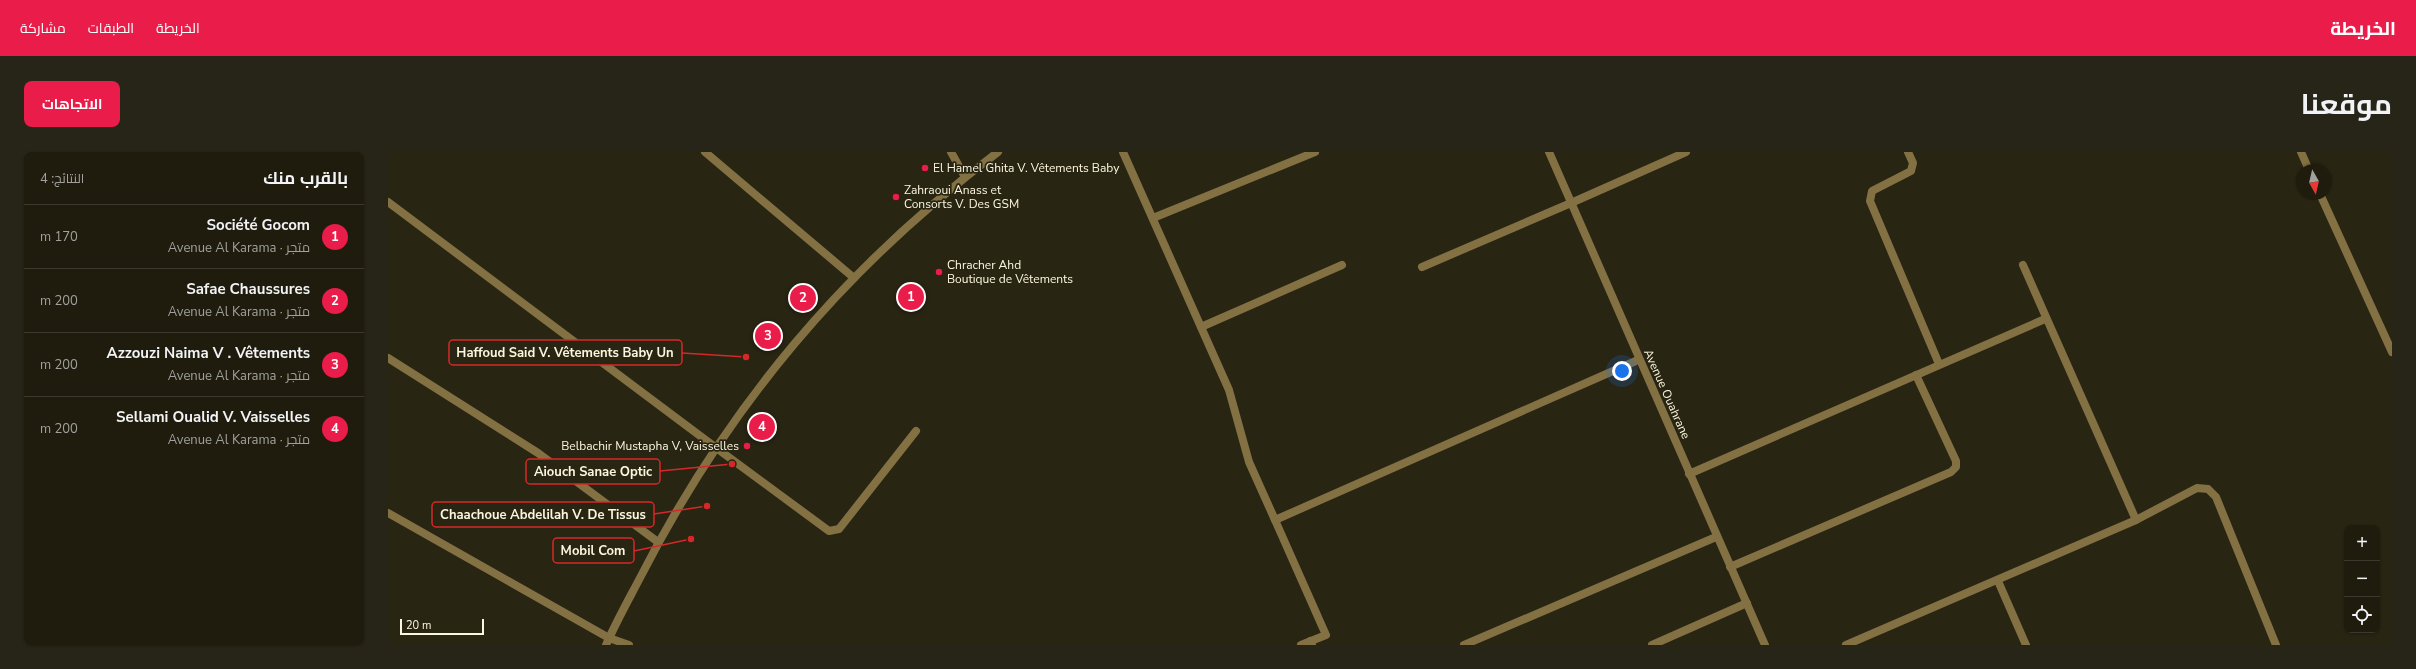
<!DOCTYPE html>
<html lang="ar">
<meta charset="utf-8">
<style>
:root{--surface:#1f1c0e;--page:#272517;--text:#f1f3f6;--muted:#a1a19e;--line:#3c3a2e;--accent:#ea1c49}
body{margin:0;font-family:"Nunito Sans",Cairo,sans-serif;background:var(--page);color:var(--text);direction:rtl}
.controls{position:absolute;right:12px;bottom:12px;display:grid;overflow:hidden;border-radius:8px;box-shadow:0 1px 3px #0004}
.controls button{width:36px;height:36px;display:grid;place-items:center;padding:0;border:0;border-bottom:1px solid var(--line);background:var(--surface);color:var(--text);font:20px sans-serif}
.compass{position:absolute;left:1908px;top:12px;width:36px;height:36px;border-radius:50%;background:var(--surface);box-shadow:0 1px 3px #0004;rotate:172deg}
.scale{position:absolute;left:12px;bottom:10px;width:84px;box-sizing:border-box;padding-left:4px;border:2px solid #fcf6de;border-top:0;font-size:11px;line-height:14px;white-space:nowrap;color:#fcf6de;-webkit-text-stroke:3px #292513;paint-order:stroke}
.you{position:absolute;left:1234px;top:219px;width:14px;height:14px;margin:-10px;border:3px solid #fff;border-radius:50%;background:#1a73e8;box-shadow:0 0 0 6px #1a73e833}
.badge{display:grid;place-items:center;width:26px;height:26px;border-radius:50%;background:var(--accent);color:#fff;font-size:13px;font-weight:700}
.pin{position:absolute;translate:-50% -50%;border:2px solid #fff;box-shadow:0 1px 4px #0006}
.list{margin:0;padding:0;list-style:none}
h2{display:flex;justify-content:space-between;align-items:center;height:52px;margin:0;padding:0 16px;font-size:17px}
h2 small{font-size:13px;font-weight:400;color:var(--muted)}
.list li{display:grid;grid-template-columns:26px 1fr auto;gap:12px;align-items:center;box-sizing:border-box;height:64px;padding:0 16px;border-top:1px solid var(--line)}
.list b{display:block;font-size:15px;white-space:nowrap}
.list p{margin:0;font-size:13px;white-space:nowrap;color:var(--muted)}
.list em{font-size:13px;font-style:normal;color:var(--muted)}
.icon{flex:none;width:22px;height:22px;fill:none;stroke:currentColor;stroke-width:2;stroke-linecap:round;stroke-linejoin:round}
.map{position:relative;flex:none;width:2004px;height:493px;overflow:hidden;direction:ltr;border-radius:8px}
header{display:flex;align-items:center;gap:24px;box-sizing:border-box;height:56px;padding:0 20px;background:var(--accent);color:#fff}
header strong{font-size:19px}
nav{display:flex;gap:22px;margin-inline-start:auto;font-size:14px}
.intro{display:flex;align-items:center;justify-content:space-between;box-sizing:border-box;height:96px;padding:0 24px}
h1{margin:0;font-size:28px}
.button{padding:10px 18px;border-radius:8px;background:var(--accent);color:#fff;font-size:14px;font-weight:700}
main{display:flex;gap:24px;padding:0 24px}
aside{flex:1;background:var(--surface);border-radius:8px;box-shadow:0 1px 3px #0004}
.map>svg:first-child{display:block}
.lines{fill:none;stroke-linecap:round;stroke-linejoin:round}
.service{stroke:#837143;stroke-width:8}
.pedestrian{stroke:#837143;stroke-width:8}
.minor{stroke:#837143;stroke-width:8}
.poi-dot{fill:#ea1c49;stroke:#292513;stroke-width:1.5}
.labels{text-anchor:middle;stroke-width:3.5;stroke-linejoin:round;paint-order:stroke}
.poi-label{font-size:12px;fill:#fcf6de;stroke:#292513;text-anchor:start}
.street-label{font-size:12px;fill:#fcf6de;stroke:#292513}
.leader{fill:none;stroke:#d62828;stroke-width:1.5}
.callout-dot{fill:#d62828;stroke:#292513;stroke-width:1.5}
.callout{fill:#292513;stroke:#d62828;stroke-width:1.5}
.callout-label{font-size:13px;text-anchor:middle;font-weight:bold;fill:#fcf6de}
</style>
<header>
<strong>الخريطة</strong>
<nav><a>الخريطة</a><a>الطبقات</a><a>مشاركة</a></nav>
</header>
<div class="intro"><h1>موقعنا</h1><a class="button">الاتجاهات</a></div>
<main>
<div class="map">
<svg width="2004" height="493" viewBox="0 0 2004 493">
<rect width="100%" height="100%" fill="#292513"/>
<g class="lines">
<!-- service -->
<g class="service">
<path d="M1520 0 1525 11 1523 19 1484 39 1482 49 1551 212"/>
<path d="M1183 51 1298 0"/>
<path d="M0 206 150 301 270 390"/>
<path d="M327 295 441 379 451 377 528 279"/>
<path d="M1301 322 1657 167"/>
<path d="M1342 415 1563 320 1568 315V309L1528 223"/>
</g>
<!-- pedestrian -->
<g class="pedestrian">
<path d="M813 175 954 113"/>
<path d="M887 368 938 483 913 493"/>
</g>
<!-- minor -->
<g class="minor">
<path d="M317 0 466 126"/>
<path d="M563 0 577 25"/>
<path d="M735 0 841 238 861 310 887 368 1250 208"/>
<path d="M1161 0 1377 493"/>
<path d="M1913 0 1921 18"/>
<path d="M1932 42 2004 200"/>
<path d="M0 50 327 295"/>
<path d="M765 66 927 0"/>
<path d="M1635 113 1748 368"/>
<path d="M1034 115 1183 51"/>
<path d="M0 361 221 486 241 493"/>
<path d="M1610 429 1638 493"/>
<path d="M922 489 924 493"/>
<path d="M218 493C228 470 241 447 253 424 340 254 457 115 610 0"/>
<path d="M1076 493 1328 385"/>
<path d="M1264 493 1359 451"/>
<path d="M1458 493 1748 368 1809 336 1820 337 1828 345 1888 493"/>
</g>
</g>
<!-- markers -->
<g class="poi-dot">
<circle cx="537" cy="16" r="4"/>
<circle cx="508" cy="45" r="4"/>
<circle cx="551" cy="120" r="4"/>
<circle cx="359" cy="294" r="4"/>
</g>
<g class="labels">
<!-- poi labels -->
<g class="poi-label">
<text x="545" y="20">El Hamel Ghita V. Vêtements Baby</text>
<text x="516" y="42">Zahraoui Anass et<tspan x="516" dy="14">Consorts V. Des GSM</tspan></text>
<text x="559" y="117">Chracher Ahd<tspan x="559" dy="14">Boutique de Vêtements</tspan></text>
<text x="351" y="298" text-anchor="end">Belbachir Mustapha V, Vaisselles</text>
</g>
<!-- street labels -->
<g class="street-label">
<text transform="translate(1279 242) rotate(66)" y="4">Avenue Ouahrane</text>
</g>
</g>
<!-- callouts -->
<path class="leader" d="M358 205L294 201M344 312L272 319M319 354L266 362M303 387L246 399"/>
<g class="callout-dot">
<circle cx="358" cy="205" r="4"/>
<circle cx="344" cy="312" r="4"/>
<circle cx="319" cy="354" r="4"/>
<circle cx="303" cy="387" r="4"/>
</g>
<g class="callout">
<rect x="61" y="188" width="233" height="25" rx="4"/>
<rect x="138" y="307" width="134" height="25" rx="4"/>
<rect x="44" y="350" width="222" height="25" rx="4"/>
<rect x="165" y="386" width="81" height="25" rx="4"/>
</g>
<g class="callout-label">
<text x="177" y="205">Haffoud Said V. Vêtements Baby Un</text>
<text x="205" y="324">Aiouch Sanae Optic</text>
<text x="155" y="367">Chaachoue Abdelilah V. De Tissus</text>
<text x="205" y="403">Mobil Com</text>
</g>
</svg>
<div class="controls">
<button>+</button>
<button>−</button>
<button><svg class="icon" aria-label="locate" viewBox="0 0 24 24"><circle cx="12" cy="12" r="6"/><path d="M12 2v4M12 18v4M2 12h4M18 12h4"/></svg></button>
</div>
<svg class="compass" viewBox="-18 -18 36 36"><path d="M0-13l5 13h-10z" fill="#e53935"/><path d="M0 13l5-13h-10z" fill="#a1a19e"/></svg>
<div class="scale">20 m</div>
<div class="you"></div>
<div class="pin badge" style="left:523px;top:145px">1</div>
<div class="pin badge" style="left:415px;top:146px">2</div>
<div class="pin badge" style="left:380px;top:184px">3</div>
<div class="pin badge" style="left:374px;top:275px">4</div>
</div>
<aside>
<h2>بالقرب منك<small>النتائج: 4</small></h2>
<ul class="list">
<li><span class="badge">1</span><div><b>Société Gocom</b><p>متجر · Avenue Al Karama</p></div><em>170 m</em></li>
<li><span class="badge">2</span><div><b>Safae Chaussures</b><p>متجر · Avenue Al Karama</p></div><em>200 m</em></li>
<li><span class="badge">3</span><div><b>Azzouzi Naima V . Vêtements</b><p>متجر · Avenue Al Karama</p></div><em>200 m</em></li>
<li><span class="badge">4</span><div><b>Sellami Oualid V. Vaisselles</b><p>متجر · Avenue Al Karama</p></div><em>200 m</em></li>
</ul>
</aside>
</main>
